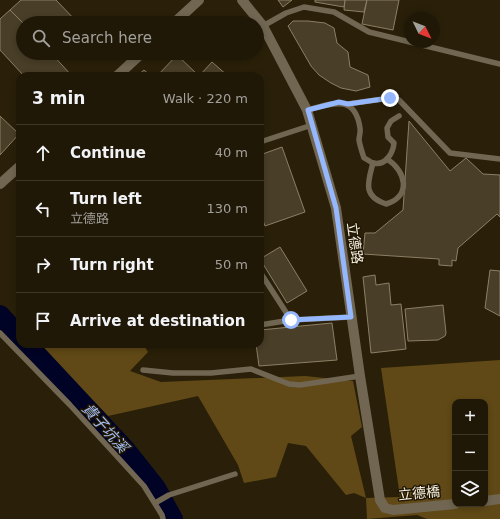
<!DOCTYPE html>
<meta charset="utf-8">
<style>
:root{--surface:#201807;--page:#282111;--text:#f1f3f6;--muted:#a2a09b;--line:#3d3728}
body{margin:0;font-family:"DejaVu Sans","Noto Sans TC",sans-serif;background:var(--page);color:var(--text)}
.controls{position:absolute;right:12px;bottom:12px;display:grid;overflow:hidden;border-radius:8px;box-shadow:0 2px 6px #0003}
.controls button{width:36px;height:36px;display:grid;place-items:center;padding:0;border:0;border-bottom:1px solid var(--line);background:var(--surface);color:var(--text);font:20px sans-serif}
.compass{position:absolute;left:404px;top:12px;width:36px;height:36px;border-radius:50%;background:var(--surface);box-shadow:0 2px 6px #0003;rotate:133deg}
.stop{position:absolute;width:12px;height:12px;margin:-9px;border:3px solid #94b7fd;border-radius:50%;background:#fff}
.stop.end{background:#94b7fd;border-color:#fff;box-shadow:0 1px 4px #0008}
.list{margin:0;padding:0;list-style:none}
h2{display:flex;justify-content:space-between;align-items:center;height:52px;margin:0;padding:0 16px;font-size:17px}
h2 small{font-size:13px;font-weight:400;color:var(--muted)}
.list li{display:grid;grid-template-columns:26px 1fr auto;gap:12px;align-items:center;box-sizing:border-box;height:56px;padding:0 16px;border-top:1px solid var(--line)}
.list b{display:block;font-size:15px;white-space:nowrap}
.list p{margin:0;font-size:13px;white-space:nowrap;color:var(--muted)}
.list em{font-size:13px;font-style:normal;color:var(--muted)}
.icon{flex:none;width:22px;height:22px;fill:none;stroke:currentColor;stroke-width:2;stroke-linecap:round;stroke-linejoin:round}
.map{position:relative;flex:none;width:500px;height:519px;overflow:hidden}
.search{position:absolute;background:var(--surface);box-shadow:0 2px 6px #0003;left:16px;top:16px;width:248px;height:44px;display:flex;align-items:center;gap:10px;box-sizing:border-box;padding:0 14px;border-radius:22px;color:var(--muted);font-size:15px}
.panel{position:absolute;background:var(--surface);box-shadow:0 2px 6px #0003;left:16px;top:72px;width:248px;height:276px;border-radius:12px}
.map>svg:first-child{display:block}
.forest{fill:#604916;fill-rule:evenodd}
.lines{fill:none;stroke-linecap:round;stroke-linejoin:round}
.river{stroke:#000325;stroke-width:20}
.building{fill:#493e27;stroke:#8c7f66}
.service{stroke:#706652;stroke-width:5.5}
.minor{stroke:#706652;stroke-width:10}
.route{stroke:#94b7fd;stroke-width:5}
.labels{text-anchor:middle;stroke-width:3;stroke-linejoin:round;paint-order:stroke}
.street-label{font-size:14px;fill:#f9f2e4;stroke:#211702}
.water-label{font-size:15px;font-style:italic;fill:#a4bff5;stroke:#211702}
</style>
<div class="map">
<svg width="500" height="519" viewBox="0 0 500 519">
<rect width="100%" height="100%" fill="#2a2009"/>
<!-- forest -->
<path class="forest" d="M50 344H143L148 352 130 371 161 382 305 376 353 381 362 427 351 436 366 498 400 497 381 368 500 360V519H427L417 515 367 519 366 498 354 493 346 495 306 446 288 443 276 477 244 483 238 465 198 396 108 416 41 349ZM455 402H485V504H455Z"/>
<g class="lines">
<!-- river -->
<g class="river">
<path d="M0 315 20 337"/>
<path d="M27 344 125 449 156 488 173 519"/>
</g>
</g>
<!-- building -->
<g class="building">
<path d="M21 0H56L78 23H23L10 10Z"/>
<path d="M278 0H292L283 7Z"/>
<path d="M315 0H345L344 7 315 2Z"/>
<path d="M345 0H367L364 12 344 10Z"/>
<path d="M367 0H399L393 30 362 24Z"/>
<path d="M10 10 23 23V53H51L72 76H24L0 50V19Z"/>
<path d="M293 21H308L325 23 334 28 337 43 348 52 350 67 368 75 370 87 356 91 341 88 331 83 319 75 311 66 288 26Z"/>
<path d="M177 55 199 76 212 62 228 76H157Z"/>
<path d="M144 70 151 76H137Z"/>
<path d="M0 116 19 134 0 155Z"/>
<path d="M409 121 450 171 466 158 483 174 500 175V217L497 214 458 248 456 261 452 260V266L439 265V259L363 254 365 233H375L403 210Z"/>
<path d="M282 147 305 212 265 226 260 212V155Z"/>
<path d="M280 247 307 291 287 303 260 259Z"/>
<path d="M490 270 500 271V316L485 308Z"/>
<path d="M375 275 376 285 389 283 391 305 401 304 406 349 371 353 363 277Z"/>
<path d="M443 305 446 333 445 336 438 340 408 341 405 309Z"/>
<path d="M332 323 337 360 259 366 256 344H260V330Z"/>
</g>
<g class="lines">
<!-- service -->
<g class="service">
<path d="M263 26 286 13 304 7 334 12 369 32 500 64"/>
<path d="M348 104 390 98 399 100 450 153 500 159"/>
<path d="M307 110C331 104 355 93 360 128 361 132 359 136 359 140 360 146 362 152 364 158 367 159 370 162 373 163 386 166 393 153 394 143L388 137 387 128 391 121 399 116"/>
<path d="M260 142 312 125"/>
<path d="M373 163C368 182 362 196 386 204 412 196 406 171 387 159"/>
<path d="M260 272 291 320"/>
<path d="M260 325 291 320 351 317"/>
<path d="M0 333 70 405 144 486 162 515 163 519"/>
<path d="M143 370 173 373H211L251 369 289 384 300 385 360 376"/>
<path d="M155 503 169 495 235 474"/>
</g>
<!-- minor -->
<g class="minor">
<path d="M242 0 263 26 307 110 336 208 360 376 380 500 385 508 393 510 455 504"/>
<path d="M174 23 199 0"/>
<path d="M117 76 142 53"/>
<path d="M0 184 20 166"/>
<path d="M485 501 500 499"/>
</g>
</g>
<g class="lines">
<!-- route -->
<path class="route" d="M291 320 351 317 336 208 308 110 339 102 348 104 390 98"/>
</g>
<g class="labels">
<!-- street labels -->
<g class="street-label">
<text transform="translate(355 243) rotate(82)" y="5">立德路</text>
<text transform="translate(419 493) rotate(-5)" y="5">立德橋</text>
</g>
<!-- water labels -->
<g class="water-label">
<text transform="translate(105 428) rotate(48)" y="5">貴子坑溪</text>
</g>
</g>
</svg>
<div class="controls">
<button>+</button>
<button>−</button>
<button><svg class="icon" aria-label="layers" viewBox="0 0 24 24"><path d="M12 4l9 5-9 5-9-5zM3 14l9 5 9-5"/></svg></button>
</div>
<svg class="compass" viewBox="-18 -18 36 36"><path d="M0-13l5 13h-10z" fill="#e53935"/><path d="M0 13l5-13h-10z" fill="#a2a09b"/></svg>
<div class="stop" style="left:291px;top:320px"></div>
<div class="stop end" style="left:390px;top:98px"></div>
<div class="search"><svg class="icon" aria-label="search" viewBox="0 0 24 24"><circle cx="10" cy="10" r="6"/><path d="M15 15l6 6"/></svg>Search here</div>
<section class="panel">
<h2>3 min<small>Walk · 220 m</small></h2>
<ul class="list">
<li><svg class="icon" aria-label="ahead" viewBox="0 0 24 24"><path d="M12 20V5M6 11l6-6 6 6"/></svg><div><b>Continue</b></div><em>40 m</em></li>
<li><svg class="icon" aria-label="left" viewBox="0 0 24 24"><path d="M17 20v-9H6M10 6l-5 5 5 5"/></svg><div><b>Turn left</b><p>立德路</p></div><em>130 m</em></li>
<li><svg class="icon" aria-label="right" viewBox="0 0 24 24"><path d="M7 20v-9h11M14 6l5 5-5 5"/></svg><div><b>Turn right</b></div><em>50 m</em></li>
<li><svg class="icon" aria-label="arrive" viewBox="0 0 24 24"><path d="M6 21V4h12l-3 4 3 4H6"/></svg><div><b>Arrive at destination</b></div></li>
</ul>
</section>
</div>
